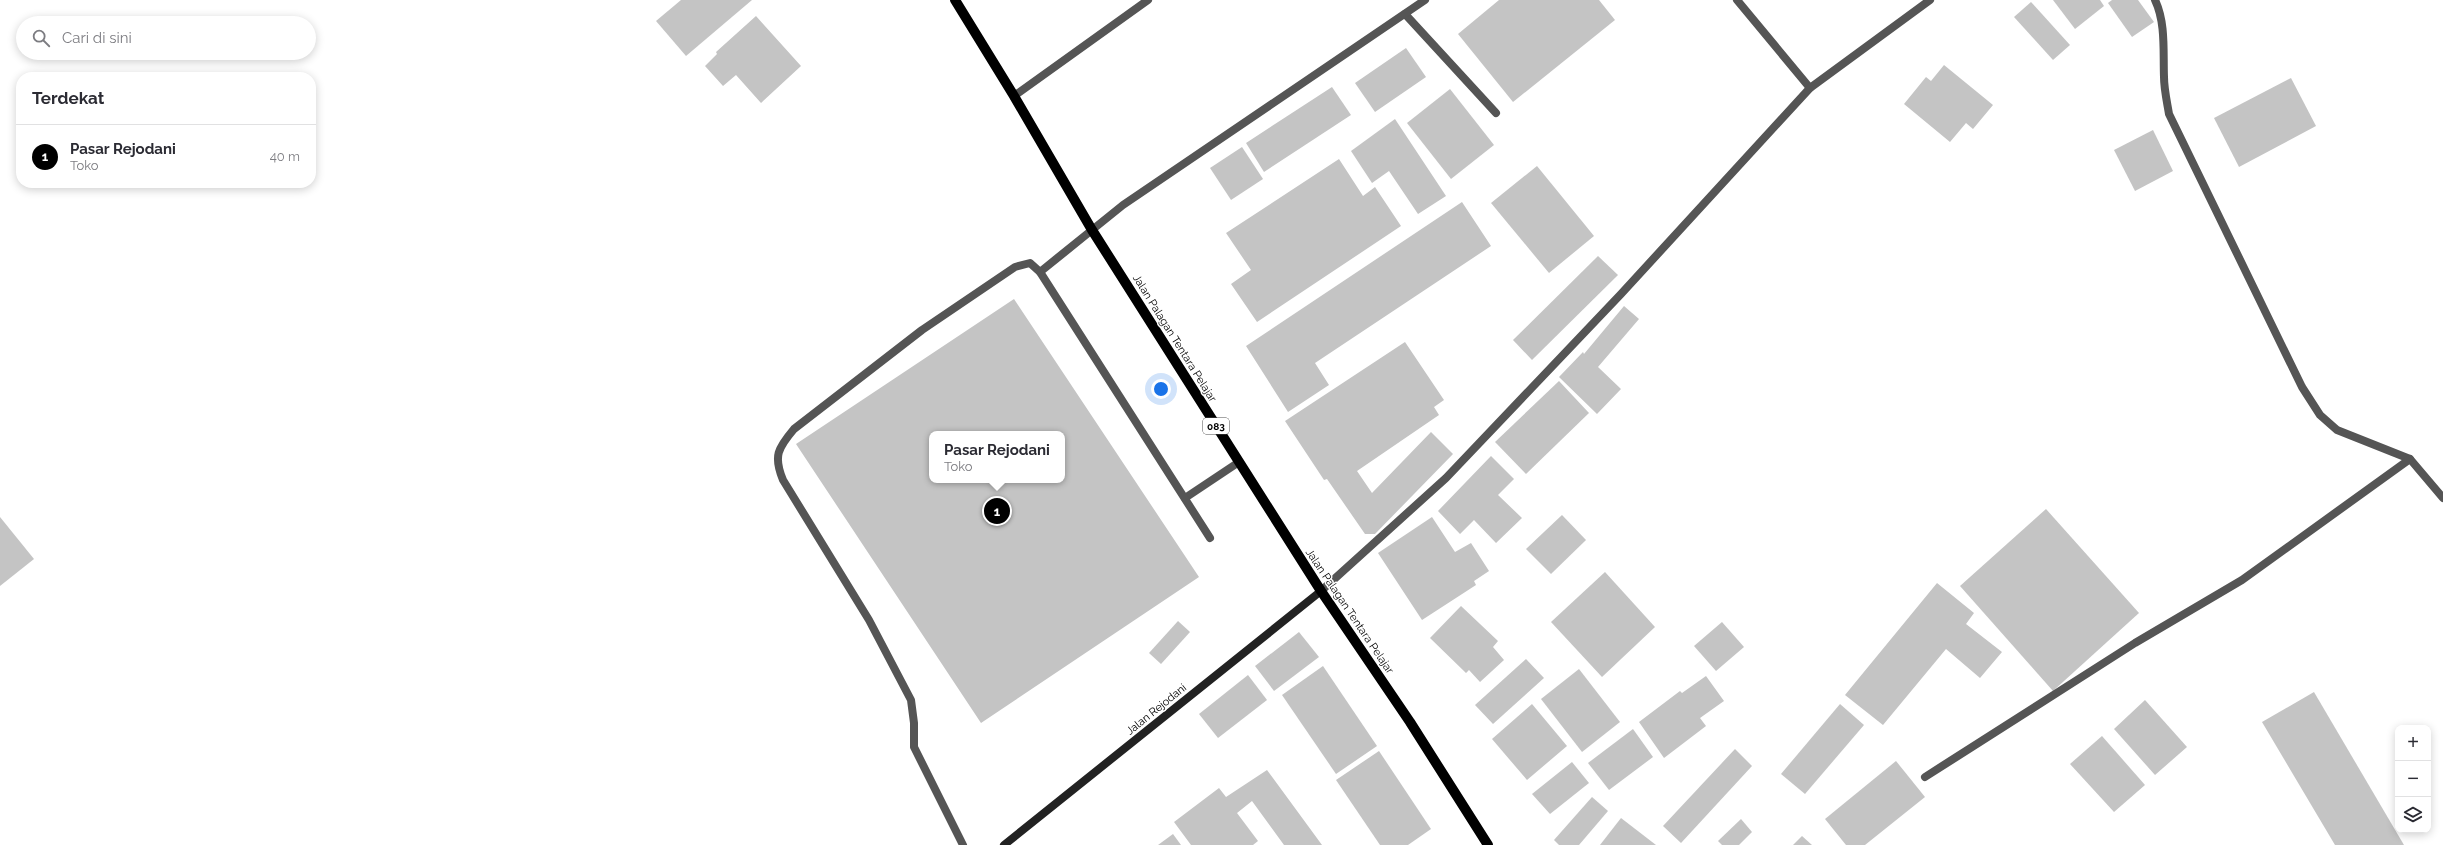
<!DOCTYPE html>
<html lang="id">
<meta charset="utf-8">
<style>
:root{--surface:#fff;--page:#f2f2f3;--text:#2b2b33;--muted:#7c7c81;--line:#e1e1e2;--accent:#000}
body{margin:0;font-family:Raleway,sans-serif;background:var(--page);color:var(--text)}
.controls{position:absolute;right:12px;bottom:12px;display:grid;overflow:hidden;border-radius:8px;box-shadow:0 2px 10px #0003}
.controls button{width:36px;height:36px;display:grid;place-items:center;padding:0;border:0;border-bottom:1px solid var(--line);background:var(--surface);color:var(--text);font:20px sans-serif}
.you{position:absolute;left:1161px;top:389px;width:14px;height:14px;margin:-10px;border:3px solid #fff;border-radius:50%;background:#1a73e8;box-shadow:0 0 0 6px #1a73e833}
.badge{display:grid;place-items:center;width:26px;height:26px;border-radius:50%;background:var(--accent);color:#fff;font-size:13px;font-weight:700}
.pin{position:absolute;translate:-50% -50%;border:2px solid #fff;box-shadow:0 1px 4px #0006}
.popup{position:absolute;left:929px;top:431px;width:136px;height:52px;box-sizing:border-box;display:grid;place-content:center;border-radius:8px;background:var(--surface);filter:drop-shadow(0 1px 3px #0005);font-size:13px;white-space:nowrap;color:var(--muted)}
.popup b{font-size:15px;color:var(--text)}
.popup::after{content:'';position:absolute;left:50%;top:100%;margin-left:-8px;border:8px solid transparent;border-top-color:var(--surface)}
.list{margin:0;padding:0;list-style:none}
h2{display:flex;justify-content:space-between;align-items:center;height:52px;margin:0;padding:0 16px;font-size:17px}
h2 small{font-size:13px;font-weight:400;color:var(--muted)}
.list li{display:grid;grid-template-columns:26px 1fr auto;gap:12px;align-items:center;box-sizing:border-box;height:64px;padding:0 16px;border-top:1px solid var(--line)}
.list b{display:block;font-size:15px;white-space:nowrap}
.list p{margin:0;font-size:13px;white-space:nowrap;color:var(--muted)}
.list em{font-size:13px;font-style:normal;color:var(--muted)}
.icon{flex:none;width:22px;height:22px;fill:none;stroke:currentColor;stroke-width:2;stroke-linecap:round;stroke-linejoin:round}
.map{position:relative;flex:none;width:2443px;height:845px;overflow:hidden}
.search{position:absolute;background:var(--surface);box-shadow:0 2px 10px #0003;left:16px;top:16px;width:300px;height:44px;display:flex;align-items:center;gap:10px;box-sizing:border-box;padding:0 14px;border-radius:22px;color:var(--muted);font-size:15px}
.panel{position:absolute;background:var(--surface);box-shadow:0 2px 10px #0003;left:16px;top:72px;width:300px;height:116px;border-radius:16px}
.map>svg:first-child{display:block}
.building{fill:#c4c4c4;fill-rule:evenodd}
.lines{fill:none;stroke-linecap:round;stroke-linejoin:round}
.lane{stroke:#555;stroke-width:8}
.street{stroke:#555;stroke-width:8}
.secondary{stroke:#222;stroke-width:8}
.primary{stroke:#000;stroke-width:10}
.labels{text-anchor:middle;stroke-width:3;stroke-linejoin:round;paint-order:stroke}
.shield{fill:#fff;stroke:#4c4c4c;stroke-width:1}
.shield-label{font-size:10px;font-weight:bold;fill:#000}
.street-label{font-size:11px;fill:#000;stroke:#fff}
</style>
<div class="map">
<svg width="2443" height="845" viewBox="0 0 2443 845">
<rect width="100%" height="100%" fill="#fff"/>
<!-- building -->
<g class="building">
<path d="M681 0H752L686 56 656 21Z"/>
<path d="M1499 0H1599L1615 20 1513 102 1458 34Z"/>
<path d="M2053 0H2100L2104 6 2075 29Z"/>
<path d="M2112 0H2138L2154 22 2132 37 2108 3Z"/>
<path d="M2031 2 2070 45 2053 60 2014 17Z"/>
<path d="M756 16 801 66 761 103 736 75 723 86 705 66 717 54 716 52Z"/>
<path d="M1406 48 1426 77 1375 112 1355 83Z"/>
<path d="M1944 65 1993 105 1973 129 1966 123 1950 142 1904 104 1926 77 1931 81Z"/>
<path d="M2291 78 2316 126 2239 167 2214 118Z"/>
<path d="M1332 87 1351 115 1264 172 1246 143Z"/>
<path d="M1450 89 1494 145 1451 179 1407 123Z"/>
<path d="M1395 119 1446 196 1418 214 1389 171 1372 183 1351 151Z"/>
<path d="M2153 130 2173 171 2135 191 2114 150Z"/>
<path d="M1242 147 1263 179 1231 200 1210 168Z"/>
<path d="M1339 159 1363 196 1375 187 1401 226 1257 322 1231 284 1251 270 1226 233Z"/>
<path d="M1537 166 1594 236 1549 273 1491 203Z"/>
<path d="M1462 202 1491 246 1315 363 1329 385 1288 412 1246 346Z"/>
<path d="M1598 256 1618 275 1532 360 1513 340Z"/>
<path d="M1014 299 1199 577 981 723 796 444ZM932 434H1062V480H932Z"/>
<path d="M1624 306 1639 319 1598 367 1621 389 1597 414 1559 377 1583 352 1584 354Z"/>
<path d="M1405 342 1444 400 1434 407 1439 415 1357 471 1372 493 1431 432 1453 454 1375 534H1365L1327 479 1324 480 1285 421Z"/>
<path d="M1559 381 1589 413 1526 474 1495 442Z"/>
<path d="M1491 456 1514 479 1498 495 1522 518 1496 543 1474 520 1460 534 1438 511Z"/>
<path d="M2046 509 2139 613 2053 691 1960 586Z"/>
<path d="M1562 515 1586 540 1551 574 1526 549Z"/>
<path d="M0 517 34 559 0 586Z"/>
<path d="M1432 517 1455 552 1471 543 1489 571 1474 581 1476 585 1422 620 1378 553Z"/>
<path d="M1605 572 1655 627 1602 677 1551 622Z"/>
<path d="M1937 583 1974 613 1966 624 2002 652 1980 678 1946 649 1883 725 1845 695Z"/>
<path d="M1461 606 1498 641 1493 647 1504 660 1480 682 1469 670 1466 673 1430 638Z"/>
<path d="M1178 621 1190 632 1161 664 1149 653Z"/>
<path d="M1722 622 1744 647 1716 671 1694 646Z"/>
<path d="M1299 632 1319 657 1274 691 1255 666Z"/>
<path d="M1526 659 1544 678 1493 724 1475 705Z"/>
<path d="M1323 666 1377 746 1336 774 1282 695Z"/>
<path d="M1579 669 1620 722 1582 752 1541 699Z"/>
<path d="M1248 675 1267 700 1218 738 1199 714Z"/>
<path d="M1706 676 1724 701 1700 718 1706 726 1664 758 1639 722 1680 691 1682 693Z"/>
<path d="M2314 692 2404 845H2335L2262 722Z"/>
<path d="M2145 700 2187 747 2155 775 2114 729Z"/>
<path d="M1532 704 1567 746 1527 780 1492 739Z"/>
<path d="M1840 704 1864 725 1805 794 1781 774Z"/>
<path d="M1633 729 1653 757 1609 790 1588 763Z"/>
<path d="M2102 736 2145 785 2114 812 2070 764Z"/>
<path d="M1735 749 1752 766 1681 843 1663 826Z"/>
<path d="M1379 751 1431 829 1408 845H1380L1336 780Z"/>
<path d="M1896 761 1925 797 1865 845H1846L1825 819Z"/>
<path d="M1572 762 1589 783 1550 814 1532 794Z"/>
<path d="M1267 770 1322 845H1284L1252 801 1237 813 1258 841 1253 845H1191L1174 822 1219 788 1226 797Z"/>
<path d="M1592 797 1608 811 1579 845H1559L1554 840Z"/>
<path d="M1621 818 1656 845H1600Z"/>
<path d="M1741 819 1752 832 1739 845H1722L1718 841Z"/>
<path d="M1173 834 1181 845H1158Z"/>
<path d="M1802 836 1812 845H1793Z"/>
</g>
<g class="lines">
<!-- lane -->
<g class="lane">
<path d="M1040 272 1092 230"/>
<path d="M1185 498 1239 462"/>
<path d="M963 845 914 747V723L911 700 869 620 783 480C773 456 778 448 794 429L922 330 1015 267 1030 263 1040 272 1210 538"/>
</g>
<!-- street -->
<g class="street">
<path d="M1737 0 1810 88"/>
<path d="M2155 0C2166 23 2163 52 2164 77 2164 89 2167 102 2169 114L2302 387 2320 415 2337 430 2410 459 2443 498"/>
<path d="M1405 14 1496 113"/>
<path d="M1014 96 1148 0"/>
<path d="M1092 230 1123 205 1425 0"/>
<path d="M1321 591 1446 478 1621 294 1810 88 1930 0"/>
<path d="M1925 777 2135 643 2242 580 2410 459"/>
</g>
<!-- secondary -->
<path class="secondary" d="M1004 845 1321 591"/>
<!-- primary -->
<path class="primary" d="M955 0 1014 96 1092 230 1321 591 1410 722 1488 845"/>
</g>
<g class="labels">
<!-- shield labels -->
<rect class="shield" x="1203" y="418" width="26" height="16" rx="3"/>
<g class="shield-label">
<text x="1216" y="430">083</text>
</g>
<!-- street labels -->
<g class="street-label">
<text transform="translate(1175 338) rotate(58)" y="4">Jalan Palagan Tentara Pelajar</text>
<text transform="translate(1350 611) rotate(56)" y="4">Jalan Palagan Tentara Pelajar</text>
<text transform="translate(1156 709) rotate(-39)" y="4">Jalan Rejodani</text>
</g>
</g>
</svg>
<div class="controls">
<button>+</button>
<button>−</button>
<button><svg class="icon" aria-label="layers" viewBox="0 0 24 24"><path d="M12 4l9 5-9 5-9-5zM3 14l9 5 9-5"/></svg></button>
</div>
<div class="you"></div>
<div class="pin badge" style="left:997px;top:511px">1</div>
<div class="popup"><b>Pasar Rejodani</b>Toko</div>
<div class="search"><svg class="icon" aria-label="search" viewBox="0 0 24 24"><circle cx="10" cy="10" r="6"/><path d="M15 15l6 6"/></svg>Cari di sini</div>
<section class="panel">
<h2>Terdekat<small></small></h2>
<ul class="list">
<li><span class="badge">1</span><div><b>Pasar Rejodani</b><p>Toko</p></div><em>40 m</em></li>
</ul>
</section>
</div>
